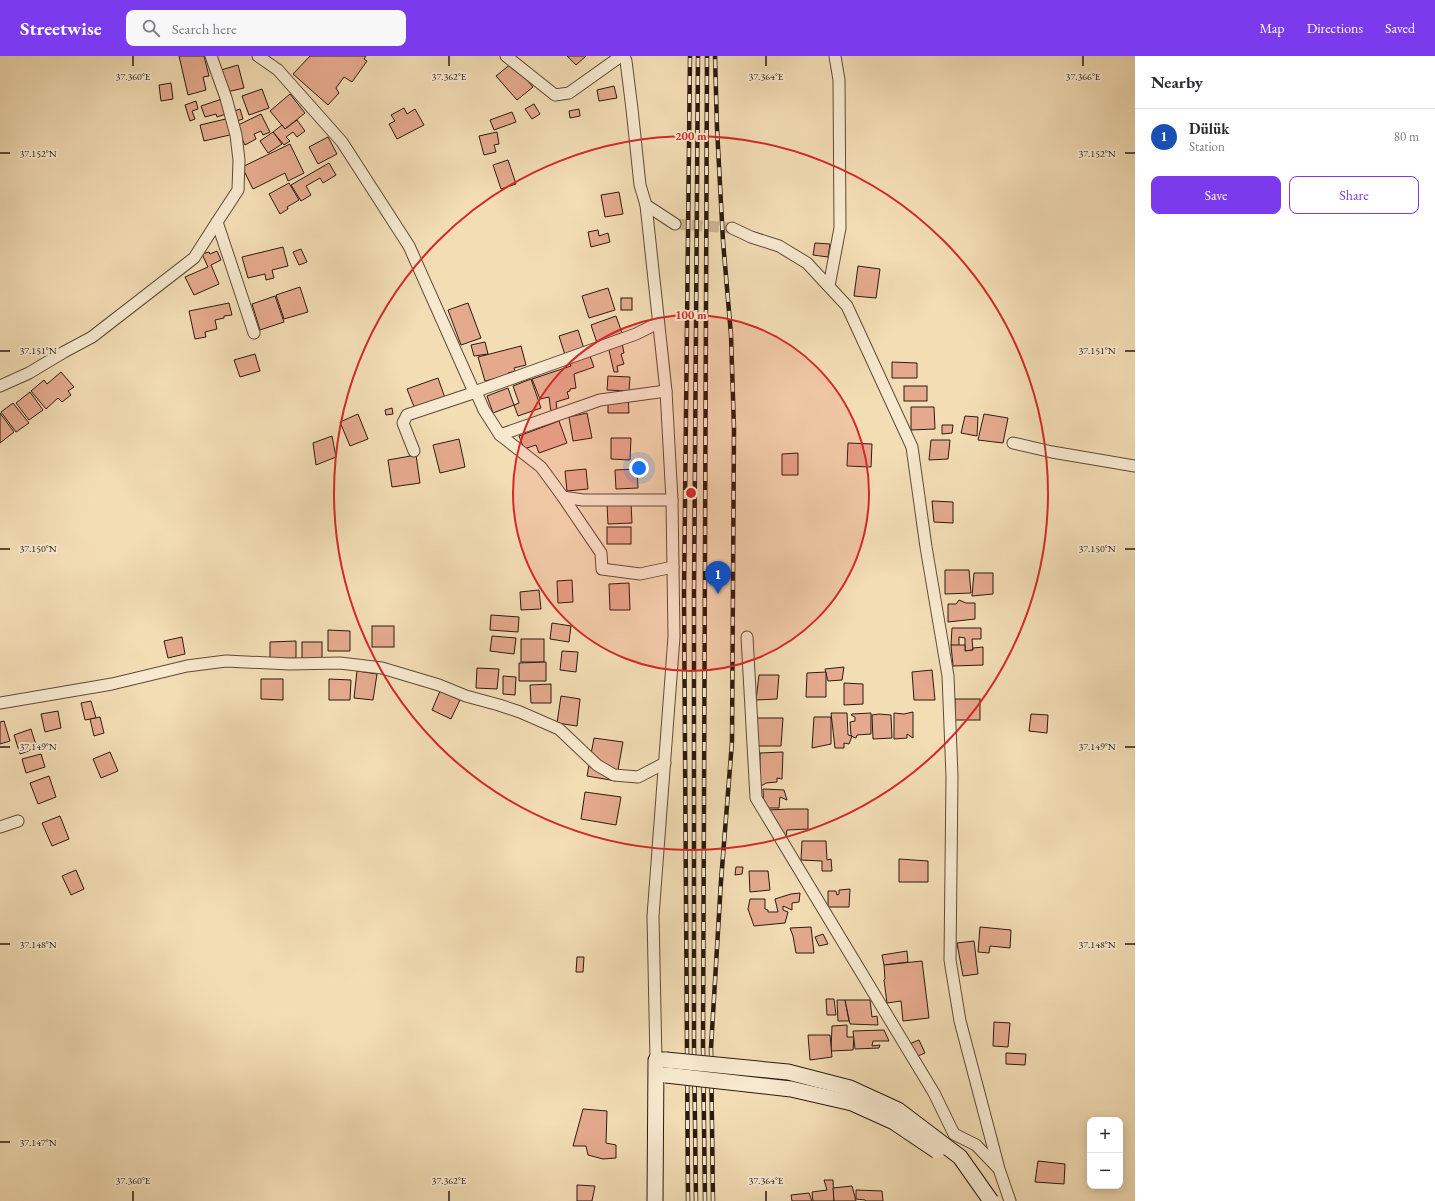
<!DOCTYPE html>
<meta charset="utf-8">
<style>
:root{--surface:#fff;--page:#f7f7f7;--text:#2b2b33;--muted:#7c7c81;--line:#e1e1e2;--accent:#7c3aed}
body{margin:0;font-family:"EB Garamond",serif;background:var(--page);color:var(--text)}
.controls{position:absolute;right:12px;bottom:12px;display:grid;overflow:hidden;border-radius:8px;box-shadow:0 2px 10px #0003}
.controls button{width:36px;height:36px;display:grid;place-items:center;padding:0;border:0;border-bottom:1px solid var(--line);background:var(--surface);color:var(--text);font:20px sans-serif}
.you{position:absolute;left:639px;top:412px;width:14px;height:14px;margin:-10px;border:3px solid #fff;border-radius:50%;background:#1a73e8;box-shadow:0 0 0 6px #1a73e833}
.badge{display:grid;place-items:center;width:26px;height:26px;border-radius:50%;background:var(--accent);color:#fff;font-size:13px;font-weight:700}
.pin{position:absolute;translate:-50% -33px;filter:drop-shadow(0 1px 2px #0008)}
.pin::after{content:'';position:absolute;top:21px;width:14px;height:12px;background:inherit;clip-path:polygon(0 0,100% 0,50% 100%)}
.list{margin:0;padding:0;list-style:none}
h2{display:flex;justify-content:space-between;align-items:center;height:52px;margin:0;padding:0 16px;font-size:17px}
h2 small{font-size:13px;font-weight:400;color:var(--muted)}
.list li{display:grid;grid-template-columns:26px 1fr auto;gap:12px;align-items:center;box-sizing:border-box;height:56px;padding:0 16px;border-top:1px solid var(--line)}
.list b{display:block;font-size:15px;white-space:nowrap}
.list p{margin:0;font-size:13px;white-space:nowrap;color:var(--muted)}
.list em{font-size:13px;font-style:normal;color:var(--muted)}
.actions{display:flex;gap:8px;padding:12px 16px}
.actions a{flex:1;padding:9px 0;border:1px solid var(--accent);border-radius:8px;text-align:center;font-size:14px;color:var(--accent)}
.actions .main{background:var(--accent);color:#fff}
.icon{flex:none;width:22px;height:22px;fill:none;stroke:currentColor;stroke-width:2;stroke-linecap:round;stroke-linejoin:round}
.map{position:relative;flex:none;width:1135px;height:1145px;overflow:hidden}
header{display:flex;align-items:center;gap:24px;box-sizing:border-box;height:56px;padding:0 20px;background:var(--accent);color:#fff}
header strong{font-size:19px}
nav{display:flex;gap:22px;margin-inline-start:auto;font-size:14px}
.search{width:280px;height:36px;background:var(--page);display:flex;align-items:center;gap:10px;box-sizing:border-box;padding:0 14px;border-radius:8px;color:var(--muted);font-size:15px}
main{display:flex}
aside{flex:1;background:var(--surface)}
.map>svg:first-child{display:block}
.building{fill:#e5aa8e;stroke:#2b1a0e}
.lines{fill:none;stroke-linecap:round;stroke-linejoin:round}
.street-tunnel{stroke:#cbb694;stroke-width:11;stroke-dasharray:11 5.5;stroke-linecap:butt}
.street-casing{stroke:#5d4b38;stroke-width:13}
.secondary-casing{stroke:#2b1a0e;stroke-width:17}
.street{stroke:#f7e9cf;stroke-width:11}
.secondary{stroke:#f7e9cf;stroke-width:15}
.rail-casing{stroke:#2b1a0e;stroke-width:4.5}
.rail{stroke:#f7e9cf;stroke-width:3;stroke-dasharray:9;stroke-linecap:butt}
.secondary-bridge-casing{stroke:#2b1a0e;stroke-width:17;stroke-linecap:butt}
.secondary-bridge{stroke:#f7e9cf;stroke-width:15}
.ticks{fill:none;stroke:#2b1a0e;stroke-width:1.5}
.ring{fill:none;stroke:#d62828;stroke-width:2}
.ticks-label{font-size:10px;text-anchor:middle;fill:#2b1a0e;stroke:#f7e9cf;stroke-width:4;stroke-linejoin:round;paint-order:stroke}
.centre{fill:#d62828;stroke:#f7e9cf;stroke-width:2}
.ring-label{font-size:12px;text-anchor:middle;font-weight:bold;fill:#d62828;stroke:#f7e9cf;stroke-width:4;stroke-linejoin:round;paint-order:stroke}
</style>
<header>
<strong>Streetwise</strong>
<div class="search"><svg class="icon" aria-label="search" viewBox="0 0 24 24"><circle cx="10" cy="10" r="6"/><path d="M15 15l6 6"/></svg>Search here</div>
<nav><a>Map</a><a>Directions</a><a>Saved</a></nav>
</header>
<main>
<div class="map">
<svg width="1135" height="1145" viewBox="0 0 1135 1145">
<rect width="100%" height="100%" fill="#f3ddb5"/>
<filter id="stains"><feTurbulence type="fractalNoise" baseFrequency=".005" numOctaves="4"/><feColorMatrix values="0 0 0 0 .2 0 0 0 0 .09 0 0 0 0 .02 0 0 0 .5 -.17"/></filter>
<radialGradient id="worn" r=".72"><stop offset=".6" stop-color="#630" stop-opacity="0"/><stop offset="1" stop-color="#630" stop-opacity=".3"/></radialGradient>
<!-- building -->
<g class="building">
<path d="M179 0H204L209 20 203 21 206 34 188 39Z"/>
<path d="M310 0H366L364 3 367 5 352 26 344 21 336 32 339 37 328 49 293 18Z"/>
<path d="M567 0H586L576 9Z"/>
<path d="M512 7 533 31 517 44 496 20Z"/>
<path d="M238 9 244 32 227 36 221 14Z"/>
<path d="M171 27 173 43 161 45 159 29Z"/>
<path d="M614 30 617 42 599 45 597 34Z"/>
<path d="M262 33 269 52 249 59 242 40Z"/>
<path d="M290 38 305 57 285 73 270 55Z"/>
<path d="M225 42 229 57 217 61 216 58 205 61 201 50Z"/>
<path d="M196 45 198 53 192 55 195 63 190 65 185 49Z"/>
<path d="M534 48 540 58 532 63 525 53Z"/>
<path d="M404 52 407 58 415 53 424 69 397 83 389 68 395 65 391 59Z"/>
<path d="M240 53 243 63 237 65 234 55Z"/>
<path d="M579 53 580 60 570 62 569 55Z"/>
<path d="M512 56 516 66 494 74 490 64Z"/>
<path d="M261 58 270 76 263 79 261 75 254 78 256 83 245 89 236 70Z"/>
<path d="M230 62 234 78 204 85 200 69Z"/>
<path d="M297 64 305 75 297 81 293 76 286 81 290 85 284 89 273 76 282 69 285 73Z"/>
<path d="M273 76 282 88 268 97 260 85Z"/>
<path d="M497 76 499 88 494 89 496 96 484 99 479 80Z"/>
<path d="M328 81 337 98 318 108 309 91Z"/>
<path d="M290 88 304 117 288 125 285 117 253 133 242 111Z"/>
<path d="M508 104 516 128 501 133 493 109Z"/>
<path d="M329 107 336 119 323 127 320 122 306 130 311 139 301 145 291 129Z"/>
<path d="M289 127 299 144 287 151 288 153 280 158 269 138Z"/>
<path d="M619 136 623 158 605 161 601 139Z"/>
<path d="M598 174 599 180 608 177 610 186 591 191 588 176Z"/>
<path d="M815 187 830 188 828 201 813 199Z"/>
<path d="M283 191 288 210 272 214 274 222 266 224 265 218 248 222 242 201Z"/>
<path d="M301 193 307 206 299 209 293 196Z"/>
<path d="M217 195 221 204 211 209 219 228 194 239 185 221 208 211 202 198 209 196 210 198Z"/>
<path d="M858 210 880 213 876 242 854 240Z"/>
<path d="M300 231 308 256 284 263 276 239Z"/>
<path d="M608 232 615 254 589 262 582 240Z"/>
<path d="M275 240 284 266 260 274 252 248Z"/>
<rect x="621" y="242" width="11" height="12"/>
<path d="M229 247 232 259 224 260V262L215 264 217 273 205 276 206 281 195 283 189 255Z"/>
<path d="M468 247 481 282 461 289 448 254Z"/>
<path d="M616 260 622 277 597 287 591 269Z"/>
<path d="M578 274 584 293 565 299 559 280Z"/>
<path d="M485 286 488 298 474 300 471 289Z"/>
<path d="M622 287 624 297 621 298 624 308 617 310 618 316H614L608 290Z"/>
<path d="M521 290 526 309 514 312 515 315 508 317 509 319 485 325 478 301Z"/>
<path d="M589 297 594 311 574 318 576 332 570 333V335L567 336 569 342 556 346 557 354 551 356 549 341 540 343 532 323 571 310 569 306Z"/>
<path d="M255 298 260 315 240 321 234 304Z"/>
<path d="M892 306 917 307V322H892Z"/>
<path d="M61 316 74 331 68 335 71 339 62 346 58 342 46 353 31 335 44 324 47 328Z"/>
<path d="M608 320 630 321 629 335 607 334Z"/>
<path d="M438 322 445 342 415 353 407 333Z"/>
<path d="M531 323 541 352 518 360 514 349 493 357 487 340 508 332 514 349 519 347 513 330Z"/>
<rect x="904" y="330" width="23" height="15"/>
<path d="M30 336 43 354 29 364 16 347Z"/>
<path d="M628 339 629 357H608V340Z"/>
<path d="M13 347 29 367 16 376 1 356Z"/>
<path d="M911 351H934L935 373 911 374Z"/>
<path d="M392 352 393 358 386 359 385 354Z"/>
<path d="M0 357 14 376 0 387Z"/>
<path d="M587 357 592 382 573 385 569 361Z"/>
<path d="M358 358 368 383 350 390 340 366Z"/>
<path d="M984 358 1008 362 1003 387 978 384Z"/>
<path d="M965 360 978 361 977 380 961 377Z"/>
<path d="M559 365 567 387 539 397 536 389 524 393 519 380Z"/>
<path d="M942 369H953L952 377 942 378Z"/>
<path d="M332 380 336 401 316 409 313 387Z"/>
<path d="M611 382H631L630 404 611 403Z"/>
<path d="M459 383 465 411 440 417 433 389Z"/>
<path d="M931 384H950L948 403 929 404Z"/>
<path d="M848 387 872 388 871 411 847 410Z"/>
<path d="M798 397V419H782V398Z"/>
<path d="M416 399 420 427 392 431 388 404Z"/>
<path d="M586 413 588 433 567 435 565 415Z"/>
<path d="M637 413 638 432 616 433 615 414Z"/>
<path d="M932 445 953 446V467L934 466Z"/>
<path d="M631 447 632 467 608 468 607 448Z"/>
<rect x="607" y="471" width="24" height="17"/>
<path d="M945 514H969L971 537 945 538Z"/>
<path d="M974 517H993V538L972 540Z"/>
<path d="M572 524 573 546 558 547 557 525Z"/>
<path d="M629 527 630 554H610L609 528Z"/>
<path d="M539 534 541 553 521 554 520 536Z"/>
<path d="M959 544 966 547H975V563L948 566V548H956Z"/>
<path d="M491 559 519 561 518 576 490 574Z"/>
<path d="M552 567 571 570 569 586 550 583Z"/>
<rect x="372" y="570" width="22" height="21"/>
<path d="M952 572H981V583H972L973 594 965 595V582L959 581V591L951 589Z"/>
<path d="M328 574 350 575V595H328Z"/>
<path d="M492 580 516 582 514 598 490 595Z"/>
<path d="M182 581 185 598 168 602 164 585Z"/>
<rect x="521" y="583" width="23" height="23"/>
<path d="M296 585V602L270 603V586Z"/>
<rect x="302" y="586" width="20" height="18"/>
<path d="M951 589H965V595L973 594V592L983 591V609L953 610Z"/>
<path d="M562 595 578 596 576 616 560 614Z"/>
<path d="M546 606V625H519V607Z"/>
<path d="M844 611 842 624 828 625 825 613Z"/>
<path d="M477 612 499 613 497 633 476 632Z"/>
<path d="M932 614 935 644H914L912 616Z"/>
<path d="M357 615 377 618 373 644 354 642Z"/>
<path d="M826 616V641H806L807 617Z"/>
<path d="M759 619H779L777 643 756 644Z"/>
<path d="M503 620 516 621 515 639 503 638Z"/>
<path d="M261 623H283V644L261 643Z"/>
<path d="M329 623 351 624 350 644H329Z"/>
<path d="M844 627 863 628V648L844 649Z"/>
<path d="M551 628V647H531L530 629Z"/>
<path d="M440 635 460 644 451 663 432 654Z"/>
<path d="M561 640 580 643 577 670 557 667Z"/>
<rect x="955" y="643" width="25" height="21"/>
<path d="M91 645 96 662 85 664 81 647Z"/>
<path d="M58 655 61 672 45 676 41 658Z"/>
<path d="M913 656V682L907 678V682L894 683V657L904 658Z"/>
<path d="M831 657H847L848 679 852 680 849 688 844 687V692H835Z"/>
<path d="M871 657V678L857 679 856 682 853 681 851 679 850 666 855 665V661L851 659 852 658Z"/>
<path d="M879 658 891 659 892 682 873 683 872 659Z"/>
<path d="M1031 658 1048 659 1047 677 1029 675Z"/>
<path d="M100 661 104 677 94 680 90 663Z"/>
<path d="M814 661H831V688L812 692Z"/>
<path d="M757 662H783L781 690H758Z"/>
<path d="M4 665 10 685 0 688V666Z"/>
<path d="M31 673 37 692 20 698 14 679Z"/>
<path d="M594 682 623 686 616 725 587 720Z"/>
<path d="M110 696 118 715 101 722 93 703Z"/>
<path d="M783 696 782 723 777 722V726L766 727 763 729H760V697Z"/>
<path d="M41 698 45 711 26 717 22 703Z"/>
<path d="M49 720 56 741 38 748 30 727Z"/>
<path d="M763 733 784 734 787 744 780 741 779 752H764Z"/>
<path d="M585 736 621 741 616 769 581 763Z"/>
<path d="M788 753H808V773L787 774 786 780H781L767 754Z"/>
<path d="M60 760 69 783 52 790 42 767Z"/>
<path d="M802 785H826L827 804 831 803 832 815H822V805L801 804Z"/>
<path d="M899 803 928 805V826H899Z"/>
<path d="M736 811H743L742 818 735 819Z"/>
<path d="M76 814 84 833 71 839 62 820Z"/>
<path d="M749 815H768L770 834 750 836Z"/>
<path d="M850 833 849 851H828V835H836L837 839 839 838V834Z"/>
<path d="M800 837 799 846 792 847V854L783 850V854L788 856 785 867 754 870 748 853 750 843H765V853L768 854V856H778L775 843 791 838Z"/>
<path d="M811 871 814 897H796L793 880 790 872Z"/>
<path d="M980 871 1011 874 1010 892 990 890 989 897 978 896Z"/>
<path d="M823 878 828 888 819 890 815 881Z"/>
<path d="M974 885 978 918 963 920 957 887Z"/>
<path d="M907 895 908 906 884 909 882 899Z"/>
<path d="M577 901H584L583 916H576Z"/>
<path d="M922 905 929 962 903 965 901 945 887 947 884 924 885 923 884 909Z"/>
<path d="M826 943H834L836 959H827Z"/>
<path d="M837 944H845L849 965H838Z"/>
<path d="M845 944H870L872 961 877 960 878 969 850 968Z"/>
<path d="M994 966 1010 967 1008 991 993 990Z"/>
<path d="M847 969V981H854L853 994 831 995 832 970Z"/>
<path d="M884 974 889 985H873L872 990 880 989 879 992 855 993 853 975Z"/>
<path d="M808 979H830L832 1001 810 1004Z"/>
<path d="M919 984 925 997 915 1001 909 988Z"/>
<path d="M1006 997 1026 998 1025 1009 1006 1008Z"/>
<path d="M583 1053 607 1055 606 1087 616 1089V1102L603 1103 588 1099 586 1090H573Z"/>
<path d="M1038 1105 1065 1108 1064 1128 1035 1126Z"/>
<path d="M824 1124H833L834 1145H813L812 1136 827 1134Z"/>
<path d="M577 1129 595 1130 592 1145H577Z"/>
<path d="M852 1130 856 1145H834L833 1132Z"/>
<path d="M856 1134 882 1135 883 1145H866L865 1144 856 1143Z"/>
<path d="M809 1137 812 1145H792L791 1139Z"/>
</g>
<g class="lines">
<!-- street-tunnel -->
<path class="street-tunnel" d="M675 168 732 172"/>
<!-- street casing -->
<g class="street-casing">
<g id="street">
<path d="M258 0 278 14 342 86 409 190 474 336H476L484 354 500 379 541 411 563 441 583 444H672"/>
<path d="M506 0 555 39 569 37 621 0"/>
<path d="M624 0 626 5 632 53 640 129 646 149 675 168"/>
<path d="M646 149 666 335 672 444 674 581 653 860 656 1004"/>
<path d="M217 166 254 277"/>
<path d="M732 172 751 181 779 190 807 207 847 250 912 391 926 491 948 620 952 720 950 904 960 965 999 1113 1010 1145"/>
<path d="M829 230 840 172 839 24 835 0"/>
<path d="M0 330 29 317 64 296 92 281 194 202 217 166 238 134 239 104 236 79 226 42 211 0"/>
<path d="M474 336 636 278 658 267"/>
<path d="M500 379 600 344 666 335"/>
<path d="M1013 387 1052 396 1135 410"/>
<path d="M414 395 403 367 407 359 476 336"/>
<path d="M563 441 601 497 602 513 640 518 673 511"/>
<path d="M747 581 756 742 934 1037 954 1078 976 1089 998 1112"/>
<path d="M0 647 112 628 187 610 226 605 290 608 340 607 382 612 439 629 466 640 499 649 520 656 559 673 597 709 614 719 638 721 665 707"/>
<path d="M0 771 18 765"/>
</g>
</g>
<!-- secondary casing -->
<g class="secondary-casing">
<path id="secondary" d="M655 1145 656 1004H666"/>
</g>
<!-- street -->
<use href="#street" class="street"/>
<!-- secondary -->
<use href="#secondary" class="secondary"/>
<!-- rail casing -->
<g class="rail-casing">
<g id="rail">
<path d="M688 1145 684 539 690 0"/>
<path d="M696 1145 694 990V539L698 0"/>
<path d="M705 1145 703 991 707 0"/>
<path d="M713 1145 711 992 721 825 732 686 734 373 731 279 723 185 717 72 715 0"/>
</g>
</g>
<!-- rail -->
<use href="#rail" class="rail"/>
<!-- secondary-bridge casing -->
<g class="secondary-bridge-casing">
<g id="secondary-bridge">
<path d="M666 1004 788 1016 850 1032 898 1054 960 1101 991 1145"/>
<path d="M666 1019 791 1033 852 1047 894 1066 937 1095"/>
</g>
</g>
<!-- secondary-bridge -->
<use href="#secondary-bridge" class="secondary-bridge"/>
</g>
<!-- ticks -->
<path class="ticks" d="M133 0V10M449 0V10M766 0V10M1083 0V10M0 97H10M1125 97H1135M0 295H10M1125 295H1135M0 493H10M1125 493H1135M0 691H10M1125 691H1135M0 888H10M1125 888H1135M0 1086H10M133 1135V1145M449 1135V1145M766 1135V1145"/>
<!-- distance rings -->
<circle cx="691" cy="437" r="178" fill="#d62828" fill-opacity=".12"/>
<g class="ring">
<circle cx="691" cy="437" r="178"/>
<circle cx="691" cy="437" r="357"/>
</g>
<g class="ticks-label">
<text x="133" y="24">37.360°E</text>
<text x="449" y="24">37.362°E</text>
<text x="766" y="24">37.364°E</text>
<text x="1083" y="24">37.366°E</text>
<text x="38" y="101">37.152°N</text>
<text x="1097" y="101">37.152°N</text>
<text x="38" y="298">37.151°N</text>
<text x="1097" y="298">37.151°N</text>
<text x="38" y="496">37.150°N</text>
<text x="1097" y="496">37.150°N</text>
<text x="38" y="694">37.149°N</text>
<text x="1097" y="694">37.149°N</text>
<text x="38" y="892">37.148°N</text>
<text x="1097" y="892">37.148°N</text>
<text x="38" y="1090">37.147°N</text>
<text x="133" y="1128">37.360°E</text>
<text x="449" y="1128">37.362°E</text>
<text x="766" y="1128">37.364°E</text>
</g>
<circle cx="691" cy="437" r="6" class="centre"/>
<g class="ring-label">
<text x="691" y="84">200 m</text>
<text x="691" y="263">100 m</text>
</g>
<rect width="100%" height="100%" filter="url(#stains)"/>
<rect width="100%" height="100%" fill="url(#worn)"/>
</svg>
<div class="controls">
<button>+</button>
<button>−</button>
</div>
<div class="you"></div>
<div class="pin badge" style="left:718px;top:538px;background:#1a4fb4">1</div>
</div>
<aside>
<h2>Nearby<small></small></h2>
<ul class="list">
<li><span class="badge" style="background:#1a4fb4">1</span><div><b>Dülük</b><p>Station</p></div><em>80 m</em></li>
</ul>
<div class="actions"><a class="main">Save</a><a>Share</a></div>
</aside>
</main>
